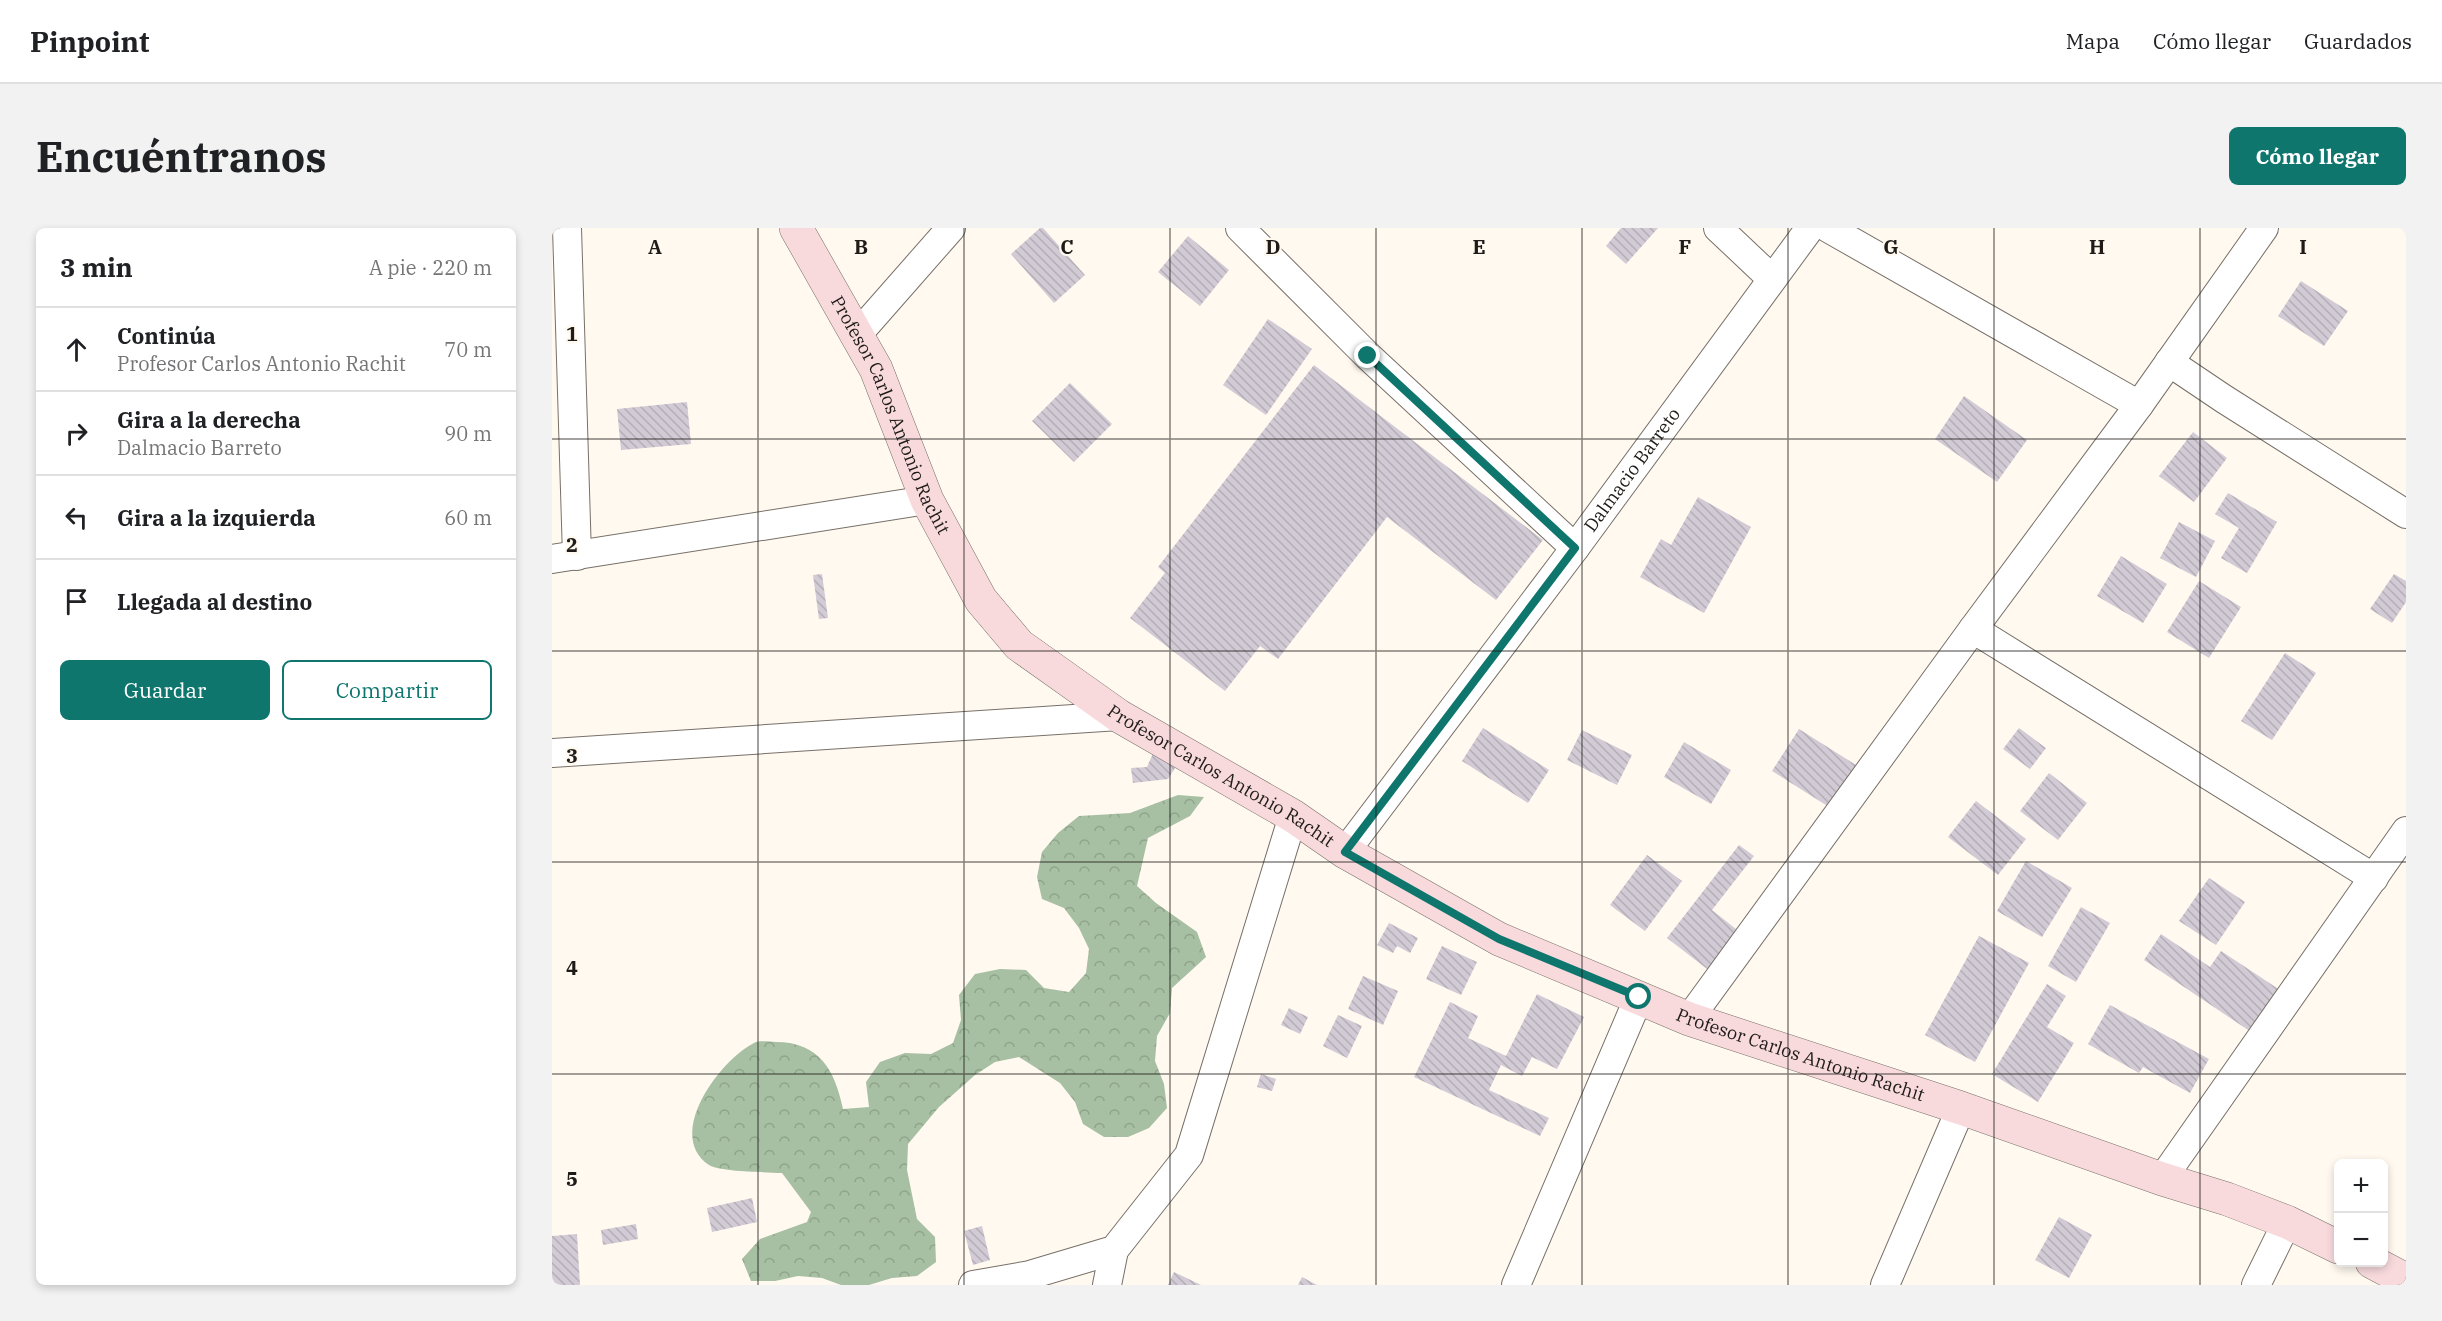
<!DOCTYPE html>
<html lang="es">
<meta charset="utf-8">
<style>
:root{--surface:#fff;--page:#f2f2f2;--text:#202124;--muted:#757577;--line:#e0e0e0;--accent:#0f766e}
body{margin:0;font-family:"IBM Plex Serif",serif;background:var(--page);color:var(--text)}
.controls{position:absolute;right:18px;bottom:18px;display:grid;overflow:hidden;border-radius:9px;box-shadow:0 3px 9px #0003}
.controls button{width:54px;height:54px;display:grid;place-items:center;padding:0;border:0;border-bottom:2px solid var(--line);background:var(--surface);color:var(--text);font:30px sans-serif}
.stop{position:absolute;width:18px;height:18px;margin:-14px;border:4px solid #0f766e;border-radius:50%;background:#fff}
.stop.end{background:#0f766e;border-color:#fff;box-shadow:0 2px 6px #0008}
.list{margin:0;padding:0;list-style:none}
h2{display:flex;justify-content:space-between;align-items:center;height:78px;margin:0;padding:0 24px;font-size:26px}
h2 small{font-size:20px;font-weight:400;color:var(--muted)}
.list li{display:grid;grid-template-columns:39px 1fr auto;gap:18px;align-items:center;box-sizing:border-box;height:84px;padding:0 24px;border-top:2px solid var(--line)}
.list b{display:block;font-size:22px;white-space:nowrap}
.list p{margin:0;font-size:20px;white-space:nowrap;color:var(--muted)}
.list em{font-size:20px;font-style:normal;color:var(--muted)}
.actions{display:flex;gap:12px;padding:18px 24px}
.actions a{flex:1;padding:14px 0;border:2px solid var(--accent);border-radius:9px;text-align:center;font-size:21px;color:var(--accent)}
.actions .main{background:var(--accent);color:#fff}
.icon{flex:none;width:33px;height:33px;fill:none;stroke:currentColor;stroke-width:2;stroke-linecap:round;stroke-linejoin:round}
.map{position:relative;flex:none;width:1854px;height:1057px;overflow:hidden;border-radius:9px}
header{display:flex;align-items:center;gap:36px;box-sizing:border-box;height:84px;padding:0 30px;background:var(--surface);border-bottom:2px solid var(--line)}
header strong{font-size:28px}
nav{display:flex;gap:33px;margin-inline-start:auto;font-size:21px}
.intro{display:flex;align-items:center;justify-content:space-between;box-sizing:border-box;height:144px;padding:0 36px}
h1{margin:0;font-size:42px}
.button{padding:15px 27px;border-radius:9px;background:var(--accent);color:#fff;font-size:21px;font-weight:700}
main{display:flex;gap:36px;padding:0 36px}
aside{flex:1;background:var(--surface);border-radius:9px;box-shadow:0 3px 9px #0003}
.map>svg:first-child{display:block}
.forest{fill:url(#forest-crowns)}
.building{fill:url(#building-back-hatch)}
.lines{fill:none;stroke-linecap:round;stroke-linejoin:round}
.street-casing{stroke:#777068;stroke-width:30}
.secondary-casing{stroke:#777068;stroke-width:34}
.street{stroke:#fff;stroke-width:28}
.secondary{stroke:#f8dadd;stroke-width:33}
.route{stroke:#0f766e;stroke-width:8}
.grid{fill:none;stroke:#1e1b18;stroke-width:1.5;stroke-opacity:0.55}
.labels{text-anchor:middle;stroke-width:4.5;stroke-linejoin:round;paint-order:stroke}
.street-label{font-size:18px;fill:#1e1b18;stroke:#fff9f0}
.grid-label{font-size:20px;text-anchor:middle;font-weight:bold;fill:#1e1b18;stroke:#fff9f0;stroke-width:4.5;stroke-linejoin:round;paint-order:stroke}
</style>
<header>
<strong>Pinpoint</strong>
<nav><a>Mapa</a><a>Cómo llegar</a><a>Guardados</a></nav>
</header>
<div class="intro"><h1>Encuéntranos</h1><a class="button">Cómo llegar</a></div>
<main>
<aside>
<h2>3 min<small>A pie · 220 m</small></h2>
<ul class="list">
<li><svg class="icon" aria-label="ahead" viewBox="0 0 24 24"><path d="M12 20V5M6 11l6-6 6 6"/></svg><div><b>Continúa</b><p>Profesor Carlos Antonio Rachit</p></div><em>70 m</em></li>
<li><svg class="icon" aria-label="right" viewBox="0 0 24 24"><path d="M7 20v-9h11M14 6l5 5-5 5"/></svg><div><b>Gira a la derecha</b><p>Dalmacio Barreto</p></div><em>90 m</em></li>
<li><svg class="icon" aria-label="left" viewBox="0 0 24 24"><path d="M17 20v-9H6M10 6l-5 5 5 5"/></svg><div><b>Gira a la izquierda</b></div><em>60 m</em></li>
<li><svg class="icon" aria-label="arrive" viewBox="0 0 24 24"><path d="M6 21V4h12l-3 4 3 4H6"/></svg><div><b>Llegada al destino</b></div></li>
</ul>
<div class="actions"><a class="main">Guardar</a><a>Compartir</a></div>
</aside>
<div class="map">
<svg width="1854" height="1057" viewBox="0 0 1854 1057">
<defs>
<pattern id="forest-crowns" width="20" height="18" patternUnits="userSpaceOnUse" patternTransform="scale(1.5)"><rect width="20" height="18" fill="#a7bfa2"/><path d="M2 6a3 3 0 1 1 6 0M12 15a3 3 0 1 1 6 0" fill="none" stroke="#8fa48b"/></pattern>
<pattern id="building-back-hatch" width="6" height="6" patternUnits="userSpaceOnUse" patternTransform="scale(1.5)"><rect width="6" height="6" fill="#d2cbd6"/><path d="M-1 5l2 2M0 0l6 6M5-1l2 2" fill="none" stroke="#b4aeb7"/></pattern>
</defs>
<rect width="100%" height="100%" fill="#fff9f0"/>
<!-- forest -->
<path class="forest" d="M626 567 652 569 638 588 596 610 585 658 604 675 645 704 654 729 620 760 618 785 605 808 603 833 612 856 615 880 597 900 576 909H552L531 896 523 874 508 855 467 829 443 834 423 847 387 879 356 916 355 942 365 991 383 1009 384 1034 365 1048 340 1050 317 1057H289L270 1050 246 1048 223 1053H199L190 1031 208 1011 255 994 259 984 230 945C215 944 168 944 157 937 112 907 168 832 202 815 208 812 218 814 224 814 268 814 283 843 291 881L317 879 314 854 328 834 353 825 379 826 401 815 409 792 407 767 423 746 448 741 474 742 492 760 517 764 534 745 537 721 527 700 512 680 490 671 485 649 490 624 506 605 527 588 578 585Z"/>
<!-- building -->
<g class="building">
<path d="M488 0H491L533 47 502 75 459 26Z"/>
<path d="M1069 0H1106L1074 36 1054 18Z"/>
<path d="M636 8 677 42 648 78 606 44Z"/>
<path d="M1749 53 1796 83 1772 118 1726 88Z"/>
<path d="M716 91 760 121 714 187 671 157Z"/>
<path d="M762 137 991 312 944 372 835 289 726 431 708 418 673 463 578 390 613 345 606 339Z"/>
<path d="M518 155 560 196 522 234 480 193Z"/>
<path d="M1412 168 1475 212 1445 254 1383 211Z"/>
<path d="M135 174 139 216 69 222 65 181Z"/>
<path d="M1641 204 1675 230 1642 274 1607 248Z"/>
<path d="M1676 265 1725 294 1695 345 1669 330 1687 300 1663 286Z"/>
<path d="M1146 269 1199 299 1152 385 1088 349 1109 311 1119 317Z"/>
<path d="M1627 294 1663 313 1644 349 1608 330Z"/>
<path d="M1569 328 1615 356 1591 395 1545 368Z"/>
<path d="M270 346 276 390 267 391 261 347Z"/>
<path d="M1842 346 1854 353V374L1840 395 1818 381Z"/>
<path d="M1647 353 1689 379 1657 430 1615 404Z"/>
<path d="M1733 425 1764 445 1720 512 1689 493Z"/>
<path d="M931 500 997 542 976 575 910 533Z"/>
<path d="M1467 500 1494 520 1478 541 1451 521Z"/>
<path d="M1247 501 1304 537 1277 579 1220 543Z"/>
<path d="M1030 502 1080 527 1065 557 1015 532Z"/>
<path d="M1132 514 1179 542 1159 576 1112 549Z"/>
<path d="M602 523 625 537 616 551 581 555 579 540 595 539Z"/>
<path d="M1497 545 1535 575 1506 612 1468 583Z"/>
<path d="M1424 573 1474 611 1446 647 1396 609Z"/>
<path d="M1187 617 1202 628 1160 682 1189 705 1159 744 1115 710Z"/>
<path d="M1095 627 1130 653 1093 703 1058 677Z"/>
<path d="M1474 633 1520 660 1490 709 1445 683Z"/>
<path d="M1657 650 1693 674 1664 717 1627 693Z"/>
<path d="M1529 679 1558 695 1524 754 1496 738Z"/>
<path d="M837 695 866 710 858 725 845 718 841 725 825 717Z"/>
<path d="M1609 706 1658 739 1669 723 1728 762 1699 804 1592 732Z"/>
<path d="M1427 708 1477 735 1423 834 1373 807Z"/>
<path d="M890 718 925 734 909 767 874 751Z"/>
<path d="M811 748 846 763 831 797 796 781Z"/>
<path d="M1495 756 1514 768 1495 799 1522 815 1486 874 1440 846Z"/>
<path d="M985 766 1032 789 1005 841 980 829 970 848 949 837 937 862 997 890 988 908 862 849 898 774 926 788 916 810 954 828Z"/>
<path d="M1558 777 1657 831 1638 865 1591 839 1587 845 1536 816Z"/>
<path d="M737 780 756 789 748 806 729 797Z"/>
<path d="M786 787 810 798 795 830 771 818Z"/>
<path d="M709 846 724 851 720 863 705 859Z"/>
<path d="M200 970 205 994 160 1004 155 980Z"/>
<path d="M1507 989 1540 1007 1517 1050 1483 1032Z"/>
<path d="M84 996 86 1011 51 1017 49 1002Z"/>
<path d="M430 998 438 1032 421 1037 412 1003Z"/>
<path d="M25 1006 28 1057H0V1008Z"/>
<path d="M622 1044 649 1057H616Z"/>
<path d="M750 1049 765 1057H746Z"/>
</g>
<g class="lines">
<!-- street casing -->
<g class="street-casing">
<g id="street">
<path d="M15 0 25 328"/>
<path d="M688 0 816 128 1023 320"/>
<path d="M1166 0 1220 51"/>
<path d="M1276 0 1587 177"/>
<path d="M305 107 399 0"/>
<path d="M1617 134 1672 171 1854 286"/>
<path d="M0 331 375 272"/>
<path d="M1421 401 1822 650"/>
<path d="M0 525 567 488"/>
<path id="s1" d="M793 624 1023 320 1258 0"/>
<path d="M1137 791 1421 401 1587 177 1712 0"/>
<path d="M1610 951 1854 603"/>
<path d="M421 1057 478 1047 562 1022 637 927 741 588"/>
<path d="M555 1057 562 1022"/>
<path d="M964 1057 1087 769"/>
<path d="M1333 1057 1409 880"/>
<path d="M1704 1057 1735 994"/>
</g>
</g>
<!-- secondary casing -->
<g class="secondary-casing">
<g id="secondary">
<path id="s2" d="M244 0 324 141 375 272 429 372 467 417 567 488 741 588 793 624 947 711 1137 791 1409 880 1610 951 1675 971 1735 994 1786 1019"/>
<path d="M1820 1034 1854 1052"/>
</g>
</g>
<!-- street -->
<use href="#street" class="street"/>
<!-- secondary -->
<use href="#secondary" class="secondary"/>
</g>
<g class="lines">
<!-- route -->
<path class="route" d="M816 128 1023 320 793 624 947 711 1087 769"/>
</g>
<!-- grid -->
<path class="grid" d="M206 0V1057M412 0V1057M618 0V1057M824 0V1057M1030 0V1057M1236 0V1057M1442 0V1057M1648 0V1057M0 211H1854M0 423H1854M0 634H1854M0 846H1854"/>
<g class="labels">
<!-- street labels -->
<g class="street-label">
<text dy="6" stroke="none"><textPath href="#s2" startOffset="210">Profesor Carlos Antonio Rachit</textPath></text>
<text dy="6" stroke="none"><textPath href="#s1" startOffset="478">Dalmacio Barreto</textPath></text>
<text dy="6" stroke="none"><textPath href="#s2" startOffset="716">Profesor Carlos Antonio Rachit</textPath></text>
<text dy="6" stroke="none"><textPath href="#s2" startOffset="1362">Profesor Carlos Antonio Rachit</textPath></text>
</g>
</g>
<g class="grid-label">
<text x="103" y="26">A</text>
<text x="309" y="26">B</text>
<text x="515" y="26">C</text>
<text x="721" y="26">D</text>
<text x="927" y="26">E</text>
<text x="1133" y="26">F</text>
<text x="1339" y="26">G</text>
<text x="1545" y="26">H</text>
<text x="1751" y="26">I</text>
<text x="20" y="113">1</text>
<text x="20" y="324">2</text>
<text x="20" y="535">3</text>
<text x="20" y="747">4</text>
<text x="20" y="958">5</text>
</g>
</svg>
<div class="controls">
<button>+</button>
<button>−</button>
</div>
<div class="stop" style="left:1087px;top:769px"></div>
<div class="stop end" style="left:816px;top:128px"></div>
</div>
</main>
